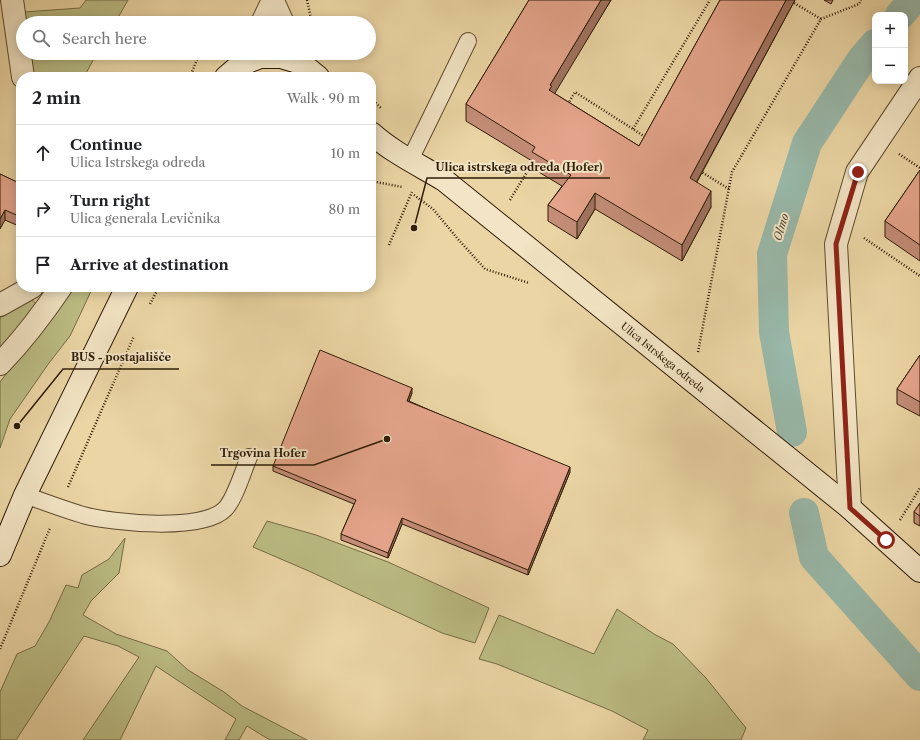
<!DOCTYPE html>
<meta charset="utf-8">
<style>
:root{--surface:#fff;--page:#f2f2f2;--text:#202124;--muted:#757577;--line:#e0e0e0}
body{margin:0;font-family:"Libre Caslon Text",serif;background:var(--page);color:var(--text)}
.controls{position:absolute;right:12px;top:12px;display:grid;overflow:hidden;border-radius:8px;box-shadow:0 2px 10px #0003}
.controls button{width:36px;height:36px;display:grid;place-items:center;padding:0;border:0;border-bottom:1px solid var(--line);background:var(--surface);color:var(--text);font:20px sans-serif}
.stop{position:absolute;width:12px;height:12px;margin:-9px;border:3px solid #8f2418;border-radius:50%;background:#fff}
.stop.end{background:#8f2418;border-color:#fff;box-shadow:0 1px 4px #0008}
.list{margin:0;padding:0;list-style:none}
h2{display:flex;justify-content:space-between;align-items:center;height:52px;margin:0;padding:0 16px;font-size:17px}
h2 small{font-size:13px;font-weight:400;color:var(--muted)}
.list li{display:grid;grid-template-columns:26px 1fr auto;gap:12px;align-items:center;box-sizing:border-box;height:56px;padding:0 16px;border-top:1px solid var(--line)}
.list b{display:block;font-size:15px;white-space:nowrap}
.list p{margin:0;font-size:13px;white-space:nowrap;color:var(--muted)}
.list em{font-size:13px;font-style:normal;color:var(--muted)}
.icon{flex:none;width:22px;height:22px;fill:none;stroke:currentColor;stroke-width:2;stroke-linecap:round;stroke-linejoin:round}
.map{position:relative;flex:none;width:920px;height:740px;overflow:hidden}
.search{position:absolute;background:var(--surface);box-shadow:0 2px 10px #0003;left:16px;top:16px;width:360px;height:44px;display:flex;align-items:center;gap:10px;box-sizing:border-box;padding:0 14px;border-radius:22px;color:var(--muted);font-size:15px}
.panel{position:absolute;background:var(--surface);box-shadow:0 2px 10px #0003;left:16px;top:72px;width:360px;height:220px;border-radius:16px}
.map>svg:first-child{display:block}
.green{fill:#bbbc83;stroke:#756c45}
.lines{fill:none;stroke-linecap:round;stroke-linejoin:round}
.canal{stroke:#98b8a9;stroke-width:30}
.lane-casing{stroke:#5e4a2e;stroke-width:18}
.street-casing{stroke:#5e4a2e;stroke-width:24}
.secondary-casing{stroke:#2f1c07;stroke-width:24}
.path{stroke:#2f1c07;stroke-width:2.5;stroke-dasharray:1 2;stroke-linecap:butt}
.lane{stroke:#f2e4c4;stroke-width:16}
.street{stroke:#f2e4c4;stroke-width:22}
.secondary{stroke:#f2e4c4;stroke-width:22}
.wall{fill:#c48d78;stroke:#2f1c07}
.shaded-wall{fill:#a07361;stroke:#2f1c07}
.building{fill:#e4a48b;stroke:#2f1c07}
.route{stroke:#8f2418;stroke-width:5}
.labels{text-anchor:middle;stroke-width:4;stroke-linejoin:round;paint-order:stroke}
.street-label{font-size:10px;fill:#2f1c07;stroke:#f2e4c4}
.water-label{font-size:11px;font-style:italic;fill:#4e4b38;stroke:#f2e4c4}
.leader{fill:none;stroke:#2f1c07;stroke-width:1.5}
.callout-dot{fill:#2f1c07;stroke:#f2e4c4;stroke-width:1.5}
.callout-label{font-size:11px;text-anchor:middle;font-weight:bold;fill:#2f1c07;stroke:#f2e4c4;stroke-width:4;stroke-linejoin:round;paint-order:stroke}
</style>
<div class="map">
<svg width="920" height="740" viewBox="0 0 920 740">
<rect width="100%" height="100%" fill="#ebd5a4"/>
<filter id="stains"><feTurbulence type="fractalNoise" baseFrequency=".005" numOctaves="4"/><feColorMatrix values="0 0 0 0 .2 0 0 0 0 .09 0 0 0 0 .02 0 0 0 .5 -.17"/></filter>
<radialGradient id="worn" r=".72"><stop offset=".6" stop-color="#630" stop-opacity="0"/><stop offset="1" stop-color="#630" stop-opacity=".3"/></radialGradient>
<!-- green -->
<g class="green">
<path d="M86 0H128L115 23H25L24 12 80 8Z"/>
<path d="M27 53H97L84 77H34Z"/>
<path d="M73 287H93L70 336 49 363 10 419 0 448V382Z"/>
<path d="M30 298 39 306 0 352V318Z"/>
<path d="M267 521 316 535 388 562 489 608 475 643 442 633 311 572 253 547Z"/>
<path d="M125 538 119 573 91 601 83 615 116 634 167 651 188 670 224 692 242 706 307 740H270L247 726 239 740H225L236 719 156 666 120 740H83L139 657 118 646 84 636 16 740H0V692L17 654 35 646 49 622 66 585 78 588 82 575 109 559Z"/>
<path d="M617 609 654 634 673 644 706 678 746 728 741 740H643L648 730 612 711 497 664 479 659 499 615 594 654Z"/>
</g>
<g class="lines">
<!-- canal -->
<g class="canal">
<path d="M900 15 913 0"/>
<path d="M792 432 774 332 772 254 807 143 862 59 875 44"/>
<path d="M804 513 814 557 920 676"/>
</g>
<!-- lane casing -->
<g class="lane-casing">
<g id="lane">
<path d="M410 160 468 41"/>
<path d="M25 495C44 502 63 509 83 515 112 523 203 532 225 509 235 499 243 471 249 457"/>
</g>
</g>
<!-- street casing -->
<g class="street-casing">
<g id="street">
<path d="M12 0 23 77"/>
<path d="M273 1 283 23"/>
<path d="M262 23 273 0"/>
<path d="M0 305 32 287"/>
<path d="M0 364C23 340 42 315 61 287"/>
<path d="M850 508 836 244 857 172 920 78"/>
</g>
</g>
<!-- secondary casing -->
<g class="secondary-casing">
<g id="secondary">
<path d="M226 77 240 65 260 57H281L301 63 318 77"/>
<path d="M371 133C392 152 419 165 444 180L850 508 920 571"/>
<path d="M0 555 25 495 127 287"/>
</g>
</g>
<!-- path -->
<g class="path">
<path d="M307 0 312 23"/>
<path d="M789 0 821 19"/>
<path d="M190 77 198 57 209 58"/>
<path d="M371 99 381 108"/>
<path d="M568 104 575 92 647 138"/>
<path d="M633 129 710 0"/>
<path d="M899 154 920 168"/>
<path d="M700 171 729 189"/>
<path d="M371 181 402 187"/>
<path d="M414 195 433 209 457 238 485 269 529 283"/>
<path d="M510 200 533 162"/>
<path d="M864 238 920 276"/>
<path d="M389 245 412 192"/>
<path d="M150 304 159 287"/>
<path d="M698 352 732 172 821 19 859 4 861 0"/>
<path d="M68 487 134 336"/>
<path d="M900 520 920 488"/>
<path d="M0 649 50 528"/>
</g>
<!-- lane -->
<use href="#lane" class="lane"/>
<!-- street -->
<use href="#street" class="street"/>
<!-- secondary -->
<use href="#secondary" class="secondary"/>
</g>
<!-- wall -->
<g class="wall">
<path d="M529 0H611L554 93 639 146 720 0H795L697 182 711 207 682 261 595 209 577 239 548 221V205L562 186 532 168V161L466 121V104Z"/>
<path d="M824 0H833L831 4Z"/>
<path d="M920 170V261L885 237V221Z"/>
<path d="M0 174 21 184V227L5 220Z"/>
<path d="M920 355V416L897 404V389Z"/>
<path d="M412 393 409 401 570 472 528 575 402 524 388 558 341 540V534L354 504 273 471V466Z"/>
<path d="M920 503V526L914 523V512Z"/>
</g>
<!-- shaded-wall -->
<g class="shaded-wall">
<path d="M601 0H611L552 98 549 107 550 85Z"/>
<path d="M786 0H795L690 194V178Z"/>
<path d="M711 191V207L682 261V245Z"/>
<path d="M595 193V209L577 239V222Z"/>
<path d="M5 210V220L0 229V219Z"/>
<path d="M412 388V393L407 406V401Z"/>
<path d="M570 467V472L528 575V570Z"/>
<path d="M402 518V524L388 558V553Z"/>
</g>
<!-- building -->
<g class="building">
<path d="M529 0H601L550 85 552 86 549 90 639 146 720 0H786L690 178 711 191 682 245 595 193 577 222 548 205 571 175 532 152 535 147 466 104Z"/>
<path d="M920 170V245L885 221Z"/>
<path d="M0 174 21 184V217L5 210 0 219Z"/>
<path d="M320 350 412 388 407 401 570 467 528 570 402 518 388 553 341 534 356 500 273 466Z"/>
<path d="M920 355V402L897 389Z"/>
<path d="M920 503V516L914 512Z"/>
</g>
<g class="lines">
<!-- route -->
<path class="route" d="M858 172 836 244 850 508 886 540"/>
</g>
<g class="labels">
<!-- street labels -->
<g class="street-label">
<text transform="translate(663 357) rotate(39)" y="4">Ulica Istrskega odreda</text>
</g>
<!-- water labels -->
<g class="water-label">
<text transform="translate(781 227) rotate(-73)" y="4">Olmo</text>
</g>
</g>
<!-- callouts -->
<path class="leader" d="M414 228L427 178H610M17 426L63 369H179M387 439L314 465H211"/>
<g class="callout-dot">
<circle cx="414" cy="228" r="4"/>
<circle cx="17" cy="426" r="4"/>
<circle cx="387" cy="439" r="4"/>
</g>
<g class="callout-label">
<text x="519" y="171">Ulica istrskega odreda (Hofer)</text>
<text x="121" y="361">BUS - postajališče</text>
<text x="263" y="457">Trgovina Hofer</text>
</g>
<rect width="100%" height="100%" filter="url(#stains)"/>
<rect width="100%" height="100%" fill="url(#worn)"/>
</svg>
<div class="controls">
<button>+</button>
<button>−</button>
</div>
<div class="stop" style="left:886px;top:540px"></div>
<div class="stop end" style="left:858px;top:172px"></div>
<div class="search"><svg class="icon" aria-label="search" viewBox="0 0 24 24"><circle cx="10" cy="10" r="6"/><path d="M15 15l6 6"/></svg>Search here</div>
<section class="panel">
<h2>2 min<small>Walk · 90 m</small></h2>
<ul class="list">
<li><svg class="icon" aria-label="ahead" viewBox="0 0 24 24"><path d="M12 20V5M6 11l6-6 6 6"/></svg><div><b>Continue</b><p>Ulica Istrskega odreda</p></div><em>10 m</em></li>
<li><svg class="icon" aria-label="right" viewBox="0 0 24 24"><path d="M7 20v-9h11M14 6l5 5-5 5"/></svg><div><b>Turn right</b><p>Ulica generala Levičnika</p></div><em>80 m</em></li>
<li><svg class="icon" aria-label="arrive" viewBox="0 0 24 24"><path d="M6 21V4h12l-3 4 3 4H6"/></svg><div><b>Arrive at destination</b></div></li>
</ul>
</section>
</div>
